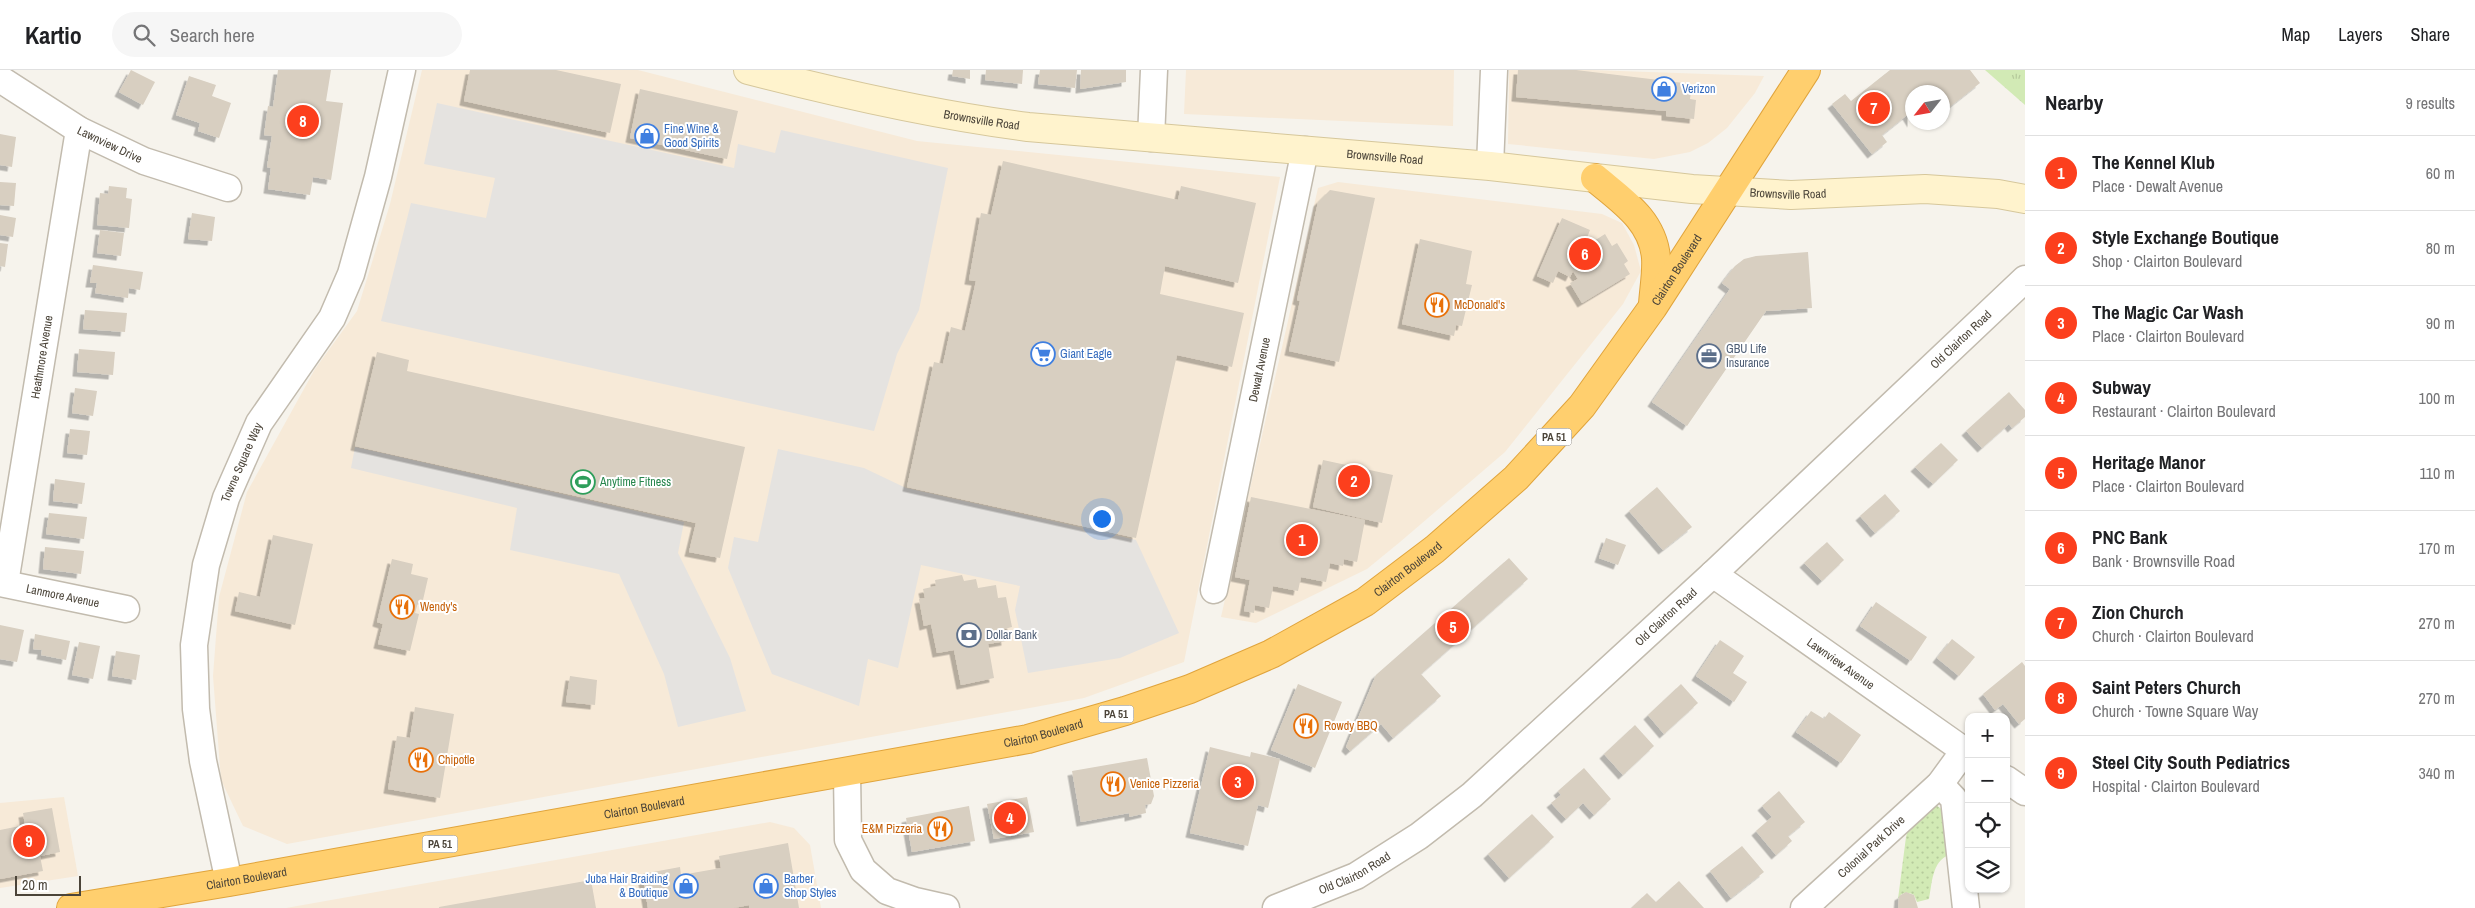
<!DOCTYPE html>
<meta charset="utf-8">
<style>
:root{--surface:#fff;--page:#f6f6f6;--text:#202124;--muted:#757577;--line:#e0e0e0;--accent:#fc3f1d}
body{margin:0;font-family:"Archivo Narrow",sans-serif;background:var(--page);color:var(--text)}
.controls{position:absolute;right:15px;bottom:15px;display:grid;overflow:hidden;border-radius:10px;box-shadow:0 1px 4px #0004}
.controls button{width:45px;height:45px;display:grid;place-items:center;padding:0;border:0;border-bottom:1px solid var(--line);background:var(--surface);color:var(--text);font:25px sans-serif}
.compass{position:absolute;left:1905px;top:15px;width:45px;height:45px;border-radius:50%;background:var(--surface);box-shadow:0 1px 4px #0004;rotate:239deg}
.scale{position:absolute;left:15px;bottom:12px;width:66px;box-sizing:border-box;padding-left:5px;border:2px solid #4b4439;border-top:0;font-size:14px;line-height:18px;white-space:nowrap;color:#4b4439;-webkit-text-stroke:4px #fff;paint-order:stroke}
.you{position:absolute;left:1101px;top:448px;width:18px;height:18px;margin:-12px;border:4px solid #fff;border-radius:50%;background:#1a73e8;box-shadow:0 0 0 8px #1a73e833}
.badge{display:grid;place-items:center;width:32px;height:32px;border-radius:50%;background:var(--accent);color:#fff;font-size:16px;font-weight:700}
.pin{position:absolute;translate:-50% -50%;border:2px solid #fff;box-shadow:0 1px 5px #0006}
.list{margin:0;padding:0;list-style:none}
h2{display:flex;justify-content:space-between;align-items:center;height:65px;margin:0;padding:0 20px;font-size:21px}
h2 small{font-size:16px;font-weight:400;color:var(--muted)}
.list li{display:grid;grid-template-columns:32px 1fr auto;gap:15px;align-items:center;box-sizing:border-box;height:75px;padding:0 20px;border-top:1px solid var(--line)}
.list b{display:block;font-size:19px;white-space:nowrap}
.list p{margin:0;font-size:16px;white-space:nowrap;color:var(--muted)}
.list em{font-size:16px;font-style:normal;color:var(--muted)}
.icon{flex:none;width:28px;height:28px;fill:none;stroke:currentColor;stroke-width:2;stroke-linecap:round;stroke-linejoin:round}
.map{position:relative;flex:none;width:2025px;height:838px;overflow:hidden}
header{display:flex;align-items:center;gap:30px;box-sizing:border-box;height:70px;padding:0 25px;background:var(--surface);border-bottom:1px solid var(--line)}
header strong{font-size:24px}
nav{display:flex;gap:28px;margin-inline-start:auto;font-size:18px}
.search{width:350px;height:45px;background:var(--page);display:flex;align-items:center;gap:12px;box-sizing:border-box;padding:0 18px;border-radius:28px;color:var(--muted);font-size:19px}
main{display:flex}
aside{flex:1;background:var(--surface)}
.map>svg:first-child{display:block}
.commercial{fill:#f7ead8}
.grass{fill:url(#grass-tufts)}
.garden{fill:url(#garden-dots)}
.parking{fill:#e5e3e0}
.building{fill:#d8cfc1;filter:url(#shadow)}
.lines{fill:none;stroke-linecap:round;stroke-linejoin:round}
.street-casing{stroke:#c2bbae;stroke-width:29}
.secondary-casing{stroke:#d6c79b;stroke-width:30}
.highway-casing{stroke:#e0a43c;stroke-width:30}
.street{stroke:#fff;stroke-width:26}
.secondary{stroke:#fff3cd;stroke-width:28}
.highway{stroke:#ffcf6e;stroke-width:28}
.labels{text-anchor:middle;stroke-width:4;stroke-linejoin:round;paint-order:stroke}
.shield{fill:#fff;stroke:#817c74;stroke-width:1}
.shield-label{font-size:11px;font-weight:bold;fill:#4b4439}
.shop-label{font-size:12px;fill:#366cbe;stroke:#fff;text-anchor:start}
.street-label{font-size:12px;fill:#4b4439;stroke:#fff}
.food-label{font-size:12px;fill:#c56008;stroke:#fff;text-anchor:start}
.service-label{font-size:12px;fill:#4e5e75;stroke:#fff;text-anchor:start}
.leisure-label{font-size:12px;fill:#27864d;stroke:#fff;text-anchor:start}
</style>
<header>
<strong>Kartio</strong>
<div class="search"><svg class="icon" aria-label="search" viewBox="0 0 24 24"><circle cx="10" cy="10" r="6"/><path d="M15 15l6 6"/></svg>Search here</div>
<nav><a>Map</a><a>Layers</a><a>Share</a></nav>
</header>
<main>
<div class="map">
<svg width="2025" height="838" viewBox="0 0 2025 838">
<defs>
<pattern id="grass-tufts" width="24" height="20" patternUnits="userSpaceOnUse" patternTransform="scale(1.25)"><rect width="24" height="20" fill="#d2eab5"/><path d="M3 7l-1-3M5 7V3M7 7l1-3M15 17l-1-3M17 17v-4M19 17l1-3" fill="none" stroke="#b6ca9c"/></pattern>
<pattern id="garden-dots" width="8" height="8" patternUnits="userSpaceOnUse" patternTransform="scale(1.25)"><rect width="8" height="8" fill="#d2eab5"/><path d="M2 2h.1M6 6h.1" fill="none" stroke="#b6ca9c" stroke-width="1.8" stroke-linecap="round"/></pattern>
<filter id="shadow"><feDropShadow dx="-4.5" dy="4.5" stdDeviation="0" flood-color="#0004"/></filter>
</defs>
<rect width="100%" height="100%" fill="#f6f3ec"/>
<!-- commercial -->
<g class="commercial">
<path d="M422 0H638L917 71 1280 107 1184 592 1084 628 287 774 243 756 221 710 213 606 219 527 247 422 315 299 357 241 390 134Z"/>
<path d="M1186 0H1454L1453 56 1184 44Z"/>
<path d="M1509 0H1591L1764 6 1755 23 1727 58 1708 73 1690 82 1654 89 1508 74Z"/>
<path d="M1338 112 1602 144 1622 153 1634 175 1641 201 1623 234 1505 382 1400 472 1367 499 1256 553 1221 547 1318 118Z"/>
<path d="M64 727 78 806 0 818V733Z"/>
<path d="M770 752 794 758 810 775 821 838H286Z"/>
</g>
<!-- grass -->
<path class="grass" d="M1985 0H2025V35Z"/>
<!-- garden -->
<path class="garden" d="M1936 735 1944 741 1949 785C1932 791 1932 814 1929 829L1917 832 1914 825C1907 821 1901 822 1898 829L1906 767 1909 755Z"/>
<!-- parking -->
<g class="parking">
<path d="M437 33 734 98 738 74 775 83 781 60 948 98 919 240 897 284 874 361 381 251 411 133 486 148 495 108 424 94Z"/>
<path d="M355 377 684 452 678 483 730 588 746 641 678 657 664 604 619 504 510 480 517 438 351 398Z"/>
<path d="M778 379 864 398 906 418 1136 470 1179 563 1120 588 1028 603 1015 540 1020 516 921 495 898 598 868 589 859 636 772 604 728 498 734 467 758 472Z"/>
</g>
<!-- building -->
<g class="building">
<path d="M131 0 155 12 143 35 119 22Z"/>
<path d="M278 0H331L326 31 343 33 331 110 313 107 310 125 268 119 271 98 267 97 272 66 264 65 268 36 273 37Z"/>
<path d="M470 0H556L621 14 610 63 464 31Z"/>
<path d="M953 0H970V9L952 6Z"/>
<path d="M986 0H1023L1022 14 985 10Z"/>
<path d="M1040 0H1077L1075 18 1038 14Z"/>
<path d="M1081 0H1126V12L1080 19Z"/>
<path d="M1518 0H1576L1692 14 1690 29 1696 30 1694 49 1666 46V41L1516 27Z"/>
<path d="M1890 0H1970L1980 13 1942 43V22H1912V53L1907 45 1882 65 1887 72 1872 84 1832 34 1845 24 1851 31Z"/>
<path d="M189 6 216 15 212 26 231 33 219 68 198 61 200 53 176 45Z"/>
<path d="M640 19 738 41 727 89 630 68Z"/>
<path d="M0 64 16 67 12 97 0 95Z"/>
<path d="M1003 91 1178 130 1181 116 1256 133 1238 213 1165 196 1160 224 1244 243 1232 297 1177 285 1136 468 907 417 934 292 943 294 951 257 965 261 976 211 969 210 981 143 991 145Z"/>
<path d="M0 112 16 113 14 136 0 135Z"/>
<path d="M109 116 127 118 126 128 132 129 129 158 97 155 100 123 108 124Z"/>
<path d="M1330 120 1375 128 1339 292 1289 281 1300 231 1297 230 1318 132Z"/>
<path d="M192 143 215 147 212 171 188 169Z"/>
<path d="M0 145 16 148 13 167 0 165Z"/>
<path d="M1562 148 1590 160 1583 178 1605 164 1612 176 1617 173 1628 191 1624 194 1630 204 1582 233 1570 213 1578 209 1573 201 1570 207 1558 201 1553 213 1537 206Z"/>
<path d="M100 160 124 163 121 186 97 183Z"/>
<path d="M1420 169 1472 181 1466 214 1472 215 1462 256 1456 255 1454 266 1402 254Z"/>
<path d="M0 173 8 174 5 197 0 196Z"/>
<path d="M1808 182 1812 238 1766 241 1687 356 1652 332 1730 219 1722 213 1735 196 1744 189 1756 186Z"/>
<path d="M93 195 143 202 140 220 129 218 128 228 95 223 97 213H90Z"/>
<path d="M85 240 127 243 125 262 83 259Z"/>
<path d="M79 279 115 282 113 305 77 302Z"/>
<path d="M377 282 409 290 407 301 745 377 720 488 689 482 696 453 355 376Z"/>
<path d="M75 318 97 321 93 346 72 343Z"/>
<path d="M2009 322 2025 340V347L2012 358 2009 354 1982 378 1966 361Z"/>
<path d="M70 359 90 361 87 385 67 383Z"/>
<path d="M1941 373 1958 390 1933 414 1915 397Z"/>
<path d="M1323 390 1393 405 1382 453 1313 437Z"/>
<path d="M55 409 85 413 82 434 53 431Z"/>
<path d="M1657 417 1692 457 1663 480 1629 441Z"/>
<path d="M1885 424 1900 441 1875 463 1860 446Z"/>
<path d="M1251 427 1365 450 1357 492 1344 489 1343 496 1330 493 1326 512 1301 507 1298 521 1273 516 1269 538 1255 535 1254 543 1244 541 1250 510 1235 507Z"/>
<path d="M49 443 87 447 84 469 46 464Z"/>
<path d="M273 465 313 474 295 555 235 541 239 522 260 527Z"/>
<path d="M1606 468 1626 475 1618 495 1599 488Z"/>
<path d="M1827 472 1844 490 1822 511 1804 493Z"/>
<path d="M45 477 84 481 81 504 43 499Z"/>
<path d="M1509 488 1528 509 1421 604 1441 626 1393 668 1381 654 1350 681 1346 677 1376 605Z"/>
<path d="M392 489 413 494 411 504 428 508 423 530 419 529 415 543 419 544 410 581 378 574 383 554 377 552Z"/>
<path d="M962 505 964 511 976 509 978 518 996 515 998 528 1006 527 1012 557 1004 559 1006 571 988 574 994 608 961 615 954 580 937 583 931 554 924 556 919 529 925 528 923 519 936 516 935 510Z"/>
<path d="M1876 532 1927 567 1911 591 1860 556Z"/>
<path d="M0 555 24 560 17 592 0 589Z"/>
<path d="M35 564 70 571 66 590 41 585 42 580 33 579Z"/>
<path d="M1952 569 1975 587 1959 606 1937 588Z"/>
<path d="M1720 570 1744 586 1733 603 1747 612 1734 632 1696 606Z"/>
<path d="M79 572 100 576 93 609 72 605Z"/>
<path d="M116 581 140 585 136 610 112 606Z"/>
<path d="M2022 592 2025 596V649L2019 654 2003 634 1995 640 1983 624Z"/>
<path d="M570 606 597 610 595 635 566 632Z"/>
<path d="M1298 614 1342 632 1315 698 1271 680Z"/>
<path d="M1681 614 1698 633 1664 664 1648 645Z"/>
<path d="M415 637 454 644 440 728 388 719 397 666 410 668Z"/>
<path d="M1811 641 1824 649 1829 642 1861 665 1841 693 1796 662Z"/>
<path d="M1635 655 1654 676 1623 705 1604 684Z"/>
<path d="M1210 677 1250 687 1251 682 1280 689 1268 738 1258 735 1248 776 1190 763Z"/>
<path d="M1147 688 1154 726 1151 734 1145 735 1146 743 1129 747V743L1081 752 1072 701Z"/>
<path d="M1584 698 1611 729 1594 745 1583 733 1566 749 1551 733 1561 725 1558 721Z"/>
<path d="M1779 721 1805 752 1788 766 1792 771 1776 785 1756 761 1772 747 1762 736Z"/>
<path d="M1027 727 1034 762 994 769 987 734Z"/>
<path d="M969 736 975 771 912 782 906 748Z"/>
<path d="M52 738 60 782 40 786 43 801 0 809V760L25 755 23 743Z"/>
<path d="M1532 744 1554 767 1509 808 1488 784Z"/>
<path d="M788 773 799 838H749V835L734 838H648L642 804 680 797 681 805 721 798 719 786Z"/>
<path d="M1742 776 1764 802 1731 828 1710 801Z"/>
<path d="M591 810 596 838H439V837Z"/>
<path d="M1679 811 1704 838H1631L1647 823 1656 832Z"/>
<path d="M1906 822 1914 825 1918 838H1898L1899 826Z"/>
</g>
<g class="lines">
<!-- street casing -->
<g class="street-casing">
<g id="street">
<path id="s1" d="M0 9 79 60 144 91 228 118"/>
<path d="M1151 68 1154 0"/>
<path d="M1490 96 1494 0"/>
<path id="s2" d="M1713 504 1969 684"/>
<path id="s3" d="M0 513 126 539"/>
<path id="s4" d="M5 513 79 60"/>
<path id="s5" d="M1214 520 1305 80"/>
<path d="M847 703 848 770 863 800 887 821 915 831 946 838"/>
<path d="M2006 709 2025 722"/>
<path d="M1940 714 1954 729 1966 838"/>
<path id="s6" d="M229 812 203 691 196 639 194 575 206 495 226 428 259 353 332 248 351 204 378 107 402 0"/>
<path id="s7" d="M1276 838 1356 806 1419 766 1472 725 1713 504 2025 209"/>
<path id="s8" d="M1804 838 1940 714 1964 681"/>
</g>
</g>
<!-- secondary casing -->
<g class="secondary-casing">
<g id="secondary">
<path id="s9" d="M748 0C841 24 934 45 1028 57L1490 96 1692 119 1791 125 1925 119 1998 124 2025 129"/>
</g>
</g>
<!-- highway casing -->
<g class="highway-casing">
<g id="highway">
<path d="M1595 108C1621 130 1653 150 1656 188 1657 203 1654 219 1653 234"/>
<path id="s10" d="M71 838 229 812 1028 669 1125 641 1190 619 1271 584 1365 532 1435 479 1516 408 1582 336 1653 237 1806 0"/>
</g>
</g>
<!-- street -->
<use href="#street" class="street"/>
<!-- secondary -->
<use href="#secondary" class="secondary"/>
<!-- highway -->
<use href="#highway" class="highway"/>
</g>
<!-- icons -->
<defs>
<g id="shop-ring" transform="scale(1.25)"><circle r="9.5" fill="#fff" stroke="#3f7fe0" stroke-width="1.5"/><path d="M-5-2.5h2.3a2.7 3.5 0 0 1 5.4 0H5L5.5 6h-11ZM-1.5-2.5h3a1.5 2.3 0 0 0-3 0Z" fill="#3f7fe0"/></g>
<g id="restaurant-ring" transform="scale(1.25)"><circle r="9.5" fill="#fff" stroke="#e8710a" stroke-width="1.5"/><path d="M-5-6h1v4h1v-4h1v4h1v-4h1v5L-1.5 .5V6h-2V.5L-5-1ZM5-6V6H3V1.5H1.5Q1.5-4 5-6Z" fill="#e8710a"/></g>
<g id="supermarket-ring" transform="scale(1.25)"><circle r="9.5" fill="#fff" stroke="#3f7fe0" stroke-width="1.5"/><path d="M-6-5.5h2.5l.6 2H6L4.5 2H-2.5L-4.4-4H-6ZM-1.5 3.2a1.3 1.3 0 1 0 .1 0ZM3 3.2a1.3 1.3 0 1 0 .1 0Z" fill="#3f7fe0"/></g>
<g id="office-ring" transform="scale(1.25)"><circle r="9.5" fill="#fff" stroke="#5c6f8a" stroke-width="1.5"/><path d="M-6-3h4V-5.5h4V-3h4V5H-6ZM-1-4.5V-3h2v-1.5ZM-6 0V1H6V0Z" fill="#5c6f8a"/></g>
<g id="stadium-ring" transform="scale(1.25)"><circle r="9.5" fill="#fff" stroke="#2e9e5b" stroke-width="1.5"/><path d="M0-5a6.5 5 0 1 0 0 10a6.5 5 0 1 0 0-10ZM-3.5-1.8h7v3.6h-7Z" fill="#2e9e5b"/></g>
<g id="bank-ring" transform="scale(1.25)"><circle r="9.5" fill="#fff" stroke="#5c6f8a" stroke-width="1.5"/><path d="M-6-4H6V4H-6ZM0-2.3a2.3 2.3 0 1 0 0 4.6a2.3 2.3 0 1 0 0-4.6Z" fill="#5c6f8a"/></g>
</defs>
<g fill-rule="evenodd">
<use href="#shop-ring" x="1664" y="19"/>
<use href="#shop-ring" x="647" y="66"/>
<use href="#restaurant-ring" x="1437" y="235"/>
<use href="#supermarket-ring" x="1043" y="284"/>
<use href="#office-ring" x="1709" y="286"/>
<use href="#stadium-ring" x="583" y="412"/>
<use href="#restaurant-ring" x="402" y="537"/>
<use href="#bank-ring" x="969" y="565"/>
<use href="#restaurant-ring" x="1306" y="656"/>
<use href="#restaurant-ring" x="421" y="690"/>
<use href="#restaurant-ring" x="1113" y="714"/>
<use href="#restaurant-ring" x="940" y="759"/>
<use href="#shop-ring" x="686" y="816"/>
<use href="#shop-ring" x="766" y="816"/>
</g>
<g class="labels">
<!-- shield labels -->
<g class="shield">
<rect x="1536.5" y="358.5" width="35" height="17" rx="4"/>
<rect x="1098.5" y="635.5" width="35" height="17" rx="4"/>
<rect x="422.5" y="765.5" width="35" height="17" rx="4"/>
</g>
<g class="shield-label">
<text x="1554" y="371">PA 51</text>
<text x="1116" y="648">PA 51</text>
<text x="440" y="778">PA 51</text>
</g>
<!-- shop labels -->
<g class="shop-label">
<text x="1682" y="23">Verizon</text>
<text x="664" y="63">Fine Wine &amp;<tspan x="664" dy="14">Good Spirits</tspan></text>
<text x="1060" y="288">Giant Eagle</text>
<text x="668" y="813" text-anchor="end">Juba Hair Braiding<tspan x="668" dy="14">&amp; Boutique</tspan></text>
<text x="784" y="813">Barber<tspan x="784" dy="14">Shop Styles</tspan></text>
</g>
<!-- street labels -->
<g class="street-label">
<text dy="4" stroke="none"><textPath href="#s9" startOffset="239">Brownsville Road</textPath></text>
<text dy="4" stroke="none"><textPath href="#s1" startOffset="128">Lawnview Drive</textPath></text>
<text dy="4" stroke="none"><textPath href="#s9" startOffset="644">Brownsville Road</textPath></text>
<text dy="4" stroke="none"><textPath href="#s9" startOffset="1049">Brownsville Road</textPath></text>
<text dy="4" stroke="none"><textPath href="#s10" startOffset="1796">Clairton Boulevard</textPath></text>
<text dy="4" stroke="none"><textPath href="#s7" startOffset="896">Old Clairton Road</textPath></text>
<text dy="4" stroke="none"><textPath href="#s4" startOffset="229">Heathmore Avenue</textPath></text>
<text dy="4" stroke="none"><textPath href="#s5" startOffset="225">Dewalt Avenue</textPath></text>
<text dy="4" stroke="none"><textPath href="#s6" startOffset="430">Towne Square Way</textPath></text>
<text dy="4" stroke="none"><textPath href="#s10" startOffset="1391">Clairton Boulevard</textPath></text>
<text dy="4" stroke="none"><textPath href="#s3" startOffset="64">Lanmore Avenue</textPath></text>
<text dy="4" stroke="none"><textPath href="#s7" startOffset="491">Old Clairton Road</textPath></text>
<text dy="4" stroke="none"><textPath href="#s2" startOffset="156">Lawnview Avenue</textPath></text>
<text dy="4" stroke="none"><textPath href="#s10" startOffset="988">Clairton Boulevard</textPath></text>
<text dy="4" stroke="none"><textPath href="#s10" startOffset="582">Clairton Boulevard</textPath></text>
<text dy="4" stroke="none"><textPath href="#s8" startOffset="91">Colonial Park Drive</textPath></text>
<text dy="4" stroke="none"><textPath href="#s7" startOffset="86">Old Clairton Road</textPath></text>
<text dy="4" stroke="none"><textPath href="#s10" startOffset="178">Clairton Boulevard</textPath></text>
</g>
<!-- food labels -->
<g class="food-label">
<text x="1454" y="239">McDonald's</text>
<text x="420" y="541">Wendy's</text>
<text x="1324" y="660">Rowdy BBQ</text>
<text x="438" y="694">Chipotle</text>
<text x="1130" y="718">Venice Pizzeria</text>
<text x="922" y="763" text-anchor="end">E&amp;M Pizzeria</text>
</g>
<!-- service labels -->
<g class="service-label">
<text x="1726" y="283">GBU Life<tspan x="1726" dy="14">Insurance</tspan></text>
<text x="986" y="569">Dollar Bank</text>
</g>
<!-- leisure labels -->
<g class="leisure-label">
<text x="600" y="416">Anytime Fitness</text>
</g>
</g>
</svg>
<div class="controls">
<button>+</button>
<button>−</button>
<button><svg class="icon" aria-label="locate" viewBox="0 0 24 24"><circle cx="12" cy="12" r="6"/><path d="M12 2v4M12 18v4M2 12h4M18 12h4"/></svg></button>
<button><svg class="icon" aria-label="layers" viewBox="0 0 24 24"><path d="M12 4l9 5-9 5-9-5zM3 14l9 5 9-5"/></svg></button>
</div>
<svg class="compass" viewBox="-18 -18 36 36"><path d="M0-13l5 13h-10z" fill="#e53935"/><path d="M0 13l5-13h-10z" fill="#757577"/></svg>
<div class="scale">20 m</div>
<div class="you"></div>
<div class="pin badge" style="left:1302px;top:470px">1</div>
<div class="pin badge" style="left:1354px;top:411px">2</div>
<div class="pin badge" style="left:1238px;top:712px">3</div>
<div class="pin badge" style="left:1010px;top:748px">4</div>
<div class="pin badge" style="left:1453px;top:557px">5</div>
<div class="pin badge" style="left:1585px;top:184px">6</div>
<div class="pin badge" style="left:1874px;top:38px">7</div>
<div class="pin badge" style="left:303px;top:51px">8</div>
<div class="pin badge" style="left:29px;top:771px">9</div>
</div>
<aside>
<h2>Nearby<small>9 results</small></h2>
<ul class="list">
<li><span class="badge">1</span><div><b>The Kennel Klub</b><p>Place · Dewalt Avenue</p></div><em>60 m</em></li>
<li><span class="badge">2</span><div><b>Style Exchange Boutique</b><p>Shop · Clairton Boulevard</p></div><em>80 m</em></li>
<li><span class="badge">3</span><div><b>The Magic Car Wash</b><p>Place · Clairton Boulevard</p></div><em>90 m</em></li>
<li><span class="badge">4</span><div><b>Subway</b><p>Restaurant · Clairton Boulevard</p></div><em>100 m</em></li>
<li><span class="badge">5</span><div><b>Heritage Manor</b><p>Place · Clairton Boulevard</p></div><em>110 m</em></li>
<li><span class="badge">6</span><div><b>PNC Bank</b><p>Bank · Brownsville Road</p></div><em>170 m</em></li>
<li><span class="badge">7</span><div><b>Zion Church</b><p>Church · Clairton Boulevard</p></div><em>270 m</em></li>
<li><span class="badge">8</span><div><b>Saint Peters Church</b><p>Church · Towne Square Way</p></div><em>270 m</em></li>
<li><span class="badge">9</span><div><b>Steel City South Pediatrics</b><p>Hospital · Clairton Boulevard</p></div><em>340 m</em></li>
</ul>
</aside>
</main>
